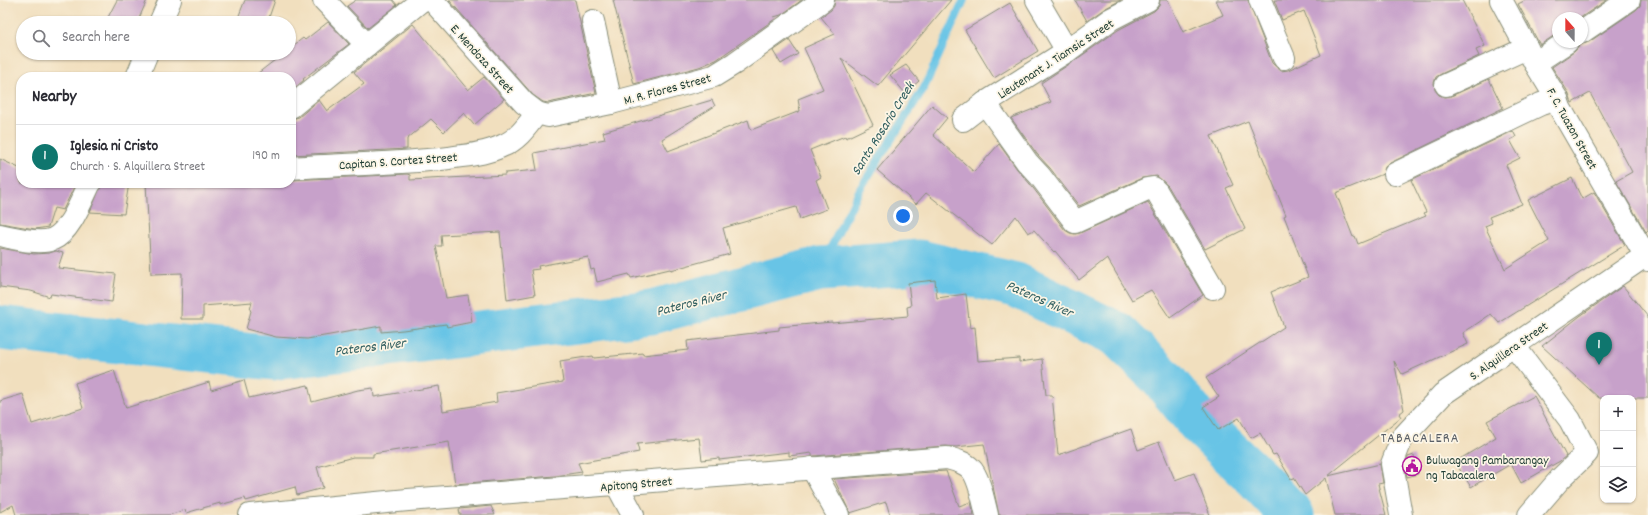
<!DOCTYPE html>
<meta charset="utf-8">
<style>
:root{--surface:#fff;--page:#f2f2f3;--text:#2b2b33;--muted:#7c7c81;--line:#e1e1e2;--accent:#0f766e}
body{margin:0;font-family:Dekko,sans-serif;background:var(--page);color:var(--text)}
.controls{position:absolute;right:12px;bottom:12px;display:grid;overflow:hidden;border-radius:8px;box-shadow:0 1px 3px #0004}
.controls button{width:36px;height:36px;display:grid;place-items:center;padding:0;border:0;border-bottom:1px solid var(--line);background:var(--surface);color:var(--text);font:20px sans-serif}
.compass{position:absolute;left:1552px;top:12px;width:36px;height:36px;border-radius:50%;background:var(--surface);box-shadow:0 1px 3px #0004;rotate:339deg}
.you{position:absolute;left:903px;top:216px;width:14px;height:14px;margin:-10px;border:3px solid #fff;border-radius:50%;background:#1a73e8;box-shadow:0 0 0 6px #1a73e833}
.badge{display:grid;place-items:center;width:26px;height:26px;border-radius:50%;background:var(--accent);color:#fff;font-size:13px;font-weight:700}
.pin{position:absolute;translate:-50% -33px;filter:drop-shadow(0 1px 2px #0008)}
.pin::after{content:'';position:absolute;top:21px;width:14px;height:12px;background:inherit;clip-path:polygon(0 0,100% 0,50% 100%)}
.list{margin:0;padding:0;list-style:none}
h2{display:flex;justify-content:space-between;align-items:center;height:52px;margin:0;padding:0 16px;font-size:17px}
h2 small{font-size:13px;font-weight:400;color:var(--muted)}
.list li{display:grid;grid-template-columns:26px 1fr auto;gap:12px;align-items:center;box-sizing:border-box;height:64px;padding:0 16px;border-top:1px solid var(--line)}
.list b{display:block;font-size:15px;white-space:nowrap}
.list p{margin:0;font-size:13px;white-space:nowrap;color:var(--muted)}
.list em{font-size:13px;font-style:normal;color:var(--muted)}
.icon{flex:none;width:22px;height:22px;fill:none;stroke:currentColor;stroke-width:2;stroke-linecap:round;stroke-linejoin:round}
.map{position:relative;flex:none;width:1648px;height:515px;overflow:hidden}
.search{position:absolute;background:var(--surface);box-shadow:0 1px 3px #0004;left:16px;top:16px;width:280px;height:44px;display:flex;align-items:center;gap:10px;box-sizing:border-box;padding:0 14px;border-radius:22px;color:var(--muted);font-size:15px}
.panel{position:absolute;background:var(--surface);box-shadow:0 1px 3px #0004;left:16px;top:72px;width:280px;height:116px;border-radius:16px}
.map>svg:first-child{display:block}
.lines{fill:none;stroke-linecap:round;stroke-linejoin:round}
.stream{stroke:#68c4e6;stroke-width:8}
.river{stroke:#68c4e6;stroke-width:45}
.building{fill:#c7a1ca}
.minor-casing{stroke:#888e79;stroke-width:24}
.minor{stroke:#fff;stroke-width:22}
.labels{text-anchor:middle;stroke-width:3.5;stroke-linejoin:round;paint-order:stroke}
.street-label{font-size:13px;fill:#1f3d34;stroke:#fcf5e5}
.poi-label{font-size:13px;fill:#1f3d34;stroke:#fcf5e5;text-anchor:start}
.water-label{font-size:14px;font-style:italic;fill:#315f60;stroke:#fcf5e5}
.neighbourhood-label{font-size:14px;letter-spacing:1px;fill:#5a6068;stroke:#fcf5e5}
</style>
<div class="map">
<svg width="1648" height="515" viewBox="0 0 1648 515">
<rect width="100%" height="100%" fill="#fcf5e5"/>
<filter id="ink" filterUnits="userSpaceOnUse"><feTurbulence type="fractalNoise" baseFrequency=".025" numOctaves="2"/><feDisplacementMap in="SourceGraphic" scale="8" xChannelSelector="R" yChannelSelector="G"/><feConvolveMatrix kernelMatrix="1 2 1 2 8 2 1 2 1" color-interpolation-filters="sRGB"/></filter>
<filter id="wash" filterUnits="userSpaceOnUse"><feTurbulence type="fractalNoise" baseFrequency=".012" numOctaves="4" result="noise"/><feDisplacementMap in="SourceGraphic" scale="16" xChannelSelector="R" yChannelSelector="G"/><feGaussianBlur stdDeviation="0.9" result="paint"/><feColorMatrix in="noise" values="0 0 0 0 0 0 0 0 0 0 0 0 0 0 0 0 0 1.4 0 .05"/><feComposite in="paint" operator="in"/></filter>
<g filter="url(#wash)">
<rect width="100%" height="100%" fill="#f1dfbe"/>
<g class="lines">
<!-- stream -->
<path class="stream" d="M820 269 860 189 924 88 964 0"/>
<!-- river -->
<path class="river" d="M0 328 273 358 651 312 820 269 919 262 1016 285 1117 334 1161 377 1201 425 1257 478 1292 515"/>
</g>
<g id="blocks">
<!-- building -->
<g class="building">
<path d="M117 0H147L137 23H105Z"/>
<path d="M245 0H275L267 23H236Z"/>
<path d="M356 0H393L397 5 368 28 347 6Z"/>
<path d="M449 0H575L596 93 548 103 543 102 533 95Z"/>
<path d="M613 0H802L781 15 774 17 775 19 716 60 699 67 634 84Z"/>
<path d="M835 0H951L878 86 841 58 873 125 846 138 845 136 810 150 821 177 816 180 827 209 800 219 796 207 723 228 730 254 671 270 670 269 631 278 629 274 597 282 594 269 591 270 588 257 538 266 539 269 531 270 535 295 507 300 500 232 441 235 442 246H436L446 298 468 295 472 322 447 327 446 324 403 330 381 332V326L307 339 276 337 246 329 251 311 250 310 252 302 203 306V319H181L182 273 151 274 146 183H291V180L407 174 410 175V180L505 175V173L537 170 534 153 605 139 603 132 712 100 715 106 662 139 668 151 748 120 751 130 800 111 798 99 823 89 804 48 835 34 821 17 831 10 834 6Z"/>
<path d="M1075 0H1121L1104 9 1087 21Z"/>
<path d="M1160 0H1168L1183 32 1223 15 1216 0H1248L1272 63 1281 71 1288 70 1321 55 1304 11 1282 20 1274 0H1462L1485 46 1476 50 1479 56 1441 74 1436 77 1434 83 1435 90 1439 95 1444 97 1451 96 1489 79 1503 108 1390 163 1385 167 1383 174 1336 193 1353 237 1355 236 1358 244 1426 216 1424 213 1426 212 1411 180 1513 131 1516 137 1510 140 1520 158 1506 165 1522 204 1489 217 1492 223 1485 226 1505 269 1549 241 1528 200 1572 178 1582 199 1594 192 1625 245 1499 323 1491 314 1463 333 1468 344 1402 374 1394 361 1404 410 1399 414 1401 417 1328 476 1380 464 1383 483 1378 484 1386 515H1335L1326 478 1305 495 1294 478 1291 479 1276 454 1273 455 1260 433 1251 438 1239 418 1218 430 1203 407 1219 397 1206 378 1284 327 1271 292 1308 277 1284 216 1286 215 1248 121 1211 136 1233 185 1226 188 1245 229 1205 249 1168 186 1157 176 1142 178 1079 206 1050 168 1037 154 1011 118 1051 102 1041 83 1074 61 1118 30 1154 11 1159 6Z"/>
<path d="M1526 0H1607L1580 18H1558V33L1540 45 1518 4Z"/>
<path d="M1641 0H1648V230L1646 232 1616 181 1632 172 1590 93 1572 103 1568 92 1552 67 1574 52 1578 48 1579 44H1583L1589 42 1636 10 1640 6Z"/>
<path d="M1010 3 1038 51 994 78 965 30Z"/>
<path d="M328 22 349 44 303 79 304 80 291 91V77H253L284 53H289V49L303 38 305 40Z"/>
<path d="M413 24 468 90 484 77 504 99 474 125 464 113 444 132 431 119 407 139V149L291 155V119L299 117 319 100 327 111 364 84 354 72Z"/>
<path d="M789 40 798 54 781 64 773 51Z"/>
<path d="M906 65 919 81 905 93 890 75Z"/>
<path d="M932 105 947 118 933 135 974 172 999 144 1017 169 1030 184 1065 230 1070 233 1075 234 1080 233 1148 202 1203 295 1170 318 1151 290 1132 300 1107 258 1079 280 1055 251 1054 252 1034 230 1028 233 1016 216 992 245 926 193 916 204 877 170Z"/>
<path d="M0 159 21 169V183H76L63 210 54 208 48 227 35 229 0 223Z"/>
<path d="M102 183H129L124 214 90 212Z"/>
<path d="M0 248 34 254 49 253 56 251 63 253 58 268 116 274 112 302 51 294 50 297 31 291 0 287Z"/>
<path d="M935 280 937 298 966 294 970 328 975 327 978 361 1019 358V362L1042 359 1046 395H1052L1058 455 1131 429 1138 450 1159 442 1175 480 1194 473 1210 515H999L984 444 955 447 946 446 814 456H812V453L789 456V452L719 460V458L702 460 699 438 637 444 639 452 578 463 582 472 555 476 455 484 449 442 373 454V457H353L317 467 323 488 297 495 295 487 246 501 245 498 220 505V503L186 513 185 510 169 515H16L13 505 0 512V401L23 394 32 424 83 408 75 383 114 370 126 408 209 382 211 390 244 380 249 398 308 385 312 402 358 390 373 388 374 397 439 386 443 411 497 402 496 393 563 382 560 361 593 356 594 358 643 353V355L688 350 687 341 779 330V327L832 322V323L908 316 907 307 911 306 908 283Z"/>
<path d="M1623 286 1648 317V398H1599L1542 346 1580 316Z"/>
<path d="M1534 396 1566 456 1560 461 1521 483 1511 464 1471 487 1455 462 1496 437 1487 421Z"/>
<path d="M1414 455 1418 474 1407 477 1405 465 1408 457Z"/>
<path d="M946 471 959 506 971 502 974 515H890L886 502 850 513 834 479Z"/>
<path d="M491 506 495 515H460L459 509Z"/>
</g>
</g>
</g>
<g filter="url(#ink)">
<use href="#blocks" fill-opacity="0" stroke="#888e79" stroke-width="1"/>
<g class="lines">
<!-- minor casing -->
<g class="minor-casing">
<g id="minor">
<path d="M324 0 367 45"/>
<path d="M432 0 524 103 537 113 548 116 611 103 714 76 735 63 823 0"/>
<path d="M1037 0 1067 51"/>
<path d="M1260 0 1284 58"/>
<path d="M1501 0 1535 63 1557 99 1560 108 1648 260"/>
<path d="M593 21 611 103"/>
<path d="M160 23 170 0"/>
<path d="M1582 32 1629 0"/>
<path d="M1535 63 1567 42"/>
<path d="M137 77 147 53"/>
<path d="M1446 85 1527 48"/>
<path d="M985 103 1027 162 1040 176 1075 222 1147 189 1153 188 1157 192 1213 288"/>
<path d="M291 107 422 0"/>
<path d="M963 120 985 103 1067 51 1111 19 1148 0"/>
<path d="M291 168C344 164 397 164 449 158 467 155 486 154 502 146 518 140 527 126 537 113"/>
<path d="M1395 174 1541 104 1557 99"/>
<path d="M0 235C15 238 39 245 53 239 70 232 82 199 90 183"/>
<path d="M1514 346 1570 420 1587 453 1560 479 1529 515"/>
<path d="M812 468 838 515"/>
<path d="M617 485 633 515"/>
<path d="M250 515 408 500 947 458C955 460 964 462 970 468 979 476 984 503 987 515"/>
<path d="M1401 515 1392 464 1402 438 1443 394 1645 256"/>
</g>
</g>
<!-- minor -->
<use href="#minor" class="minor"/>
</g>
</g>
<!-- icons -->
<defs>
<g id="civic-ring" transform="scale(1)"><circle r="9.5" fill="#fcf5e5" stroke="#b5179e" stroke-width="1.5"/><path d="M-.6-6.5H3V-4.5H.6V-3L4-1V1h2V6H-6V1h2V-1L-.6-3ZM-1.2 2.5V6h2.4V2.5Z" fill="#b5179e"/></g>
</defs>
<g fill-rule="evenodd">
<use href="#civic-ring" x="1412" y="466"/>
</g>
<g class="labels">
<!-- street labels -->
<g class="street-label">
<text transform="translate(483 58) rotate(48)" y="5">E. Mendoza Street</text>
<text transform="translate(1055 58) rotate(-33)" y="5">Lieutenant J. Tiamsic Street</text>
<text transform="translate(667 88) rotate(-15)" y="5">M. R. Flores Street</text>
<text transform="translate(1573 128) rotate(61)" y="5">F. C. Tuazon Street</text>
<text transform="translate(398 160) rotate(-4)" y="5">Capitan S. Cortez Street</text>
<text transform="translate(1508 350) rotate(-35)" y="5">S. Alquillera Street</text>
<text transform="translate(636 483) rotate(-5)" y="5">Apitong Street</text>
</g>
<!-- poi labels -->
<g class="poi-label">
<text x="1426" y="464">Bulwagang Pambarangay<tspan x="1426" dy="15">ng Tabacalera</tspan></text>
</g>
<!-- water labels -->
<g class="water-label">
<text transform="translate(882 128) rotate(-58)" y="5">Santo Rosario Creek</text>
<text transform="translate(1040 298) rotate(24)" y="5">Pateros River</text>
<text transform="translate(691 302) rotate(-14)" y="5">Pateros River</text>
<text transform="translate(370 346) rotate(-7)" y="5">Pateros River</text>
</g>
<!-- neighbourhood labels -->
<g class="neighbourhood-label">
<text x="1420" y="442">TABACALERA</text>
</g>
</g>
</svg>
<div class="controls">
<button>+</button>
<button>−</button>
<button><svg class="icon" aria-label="layers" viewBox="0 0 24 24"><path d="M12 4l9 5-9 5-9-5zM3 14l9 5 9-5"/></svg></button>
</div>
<svg class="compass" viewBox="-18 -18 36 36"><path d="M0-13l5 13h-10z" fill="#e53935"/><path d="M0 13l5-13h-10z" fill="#7c7c81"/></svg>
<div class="you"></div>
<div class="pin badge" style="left:1599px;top:365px">1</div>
<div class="search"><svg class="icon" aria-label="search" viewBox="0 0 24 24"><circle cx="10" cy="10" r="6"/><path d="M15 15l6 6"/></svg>Search here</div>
<section class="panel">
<h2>Nearby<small></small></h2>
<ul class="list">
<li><span class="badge">1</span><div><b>Iglesia ni Cristo</b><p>Church · S. Alquillera Street</p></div><em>190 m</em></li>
</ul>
</section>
</div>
